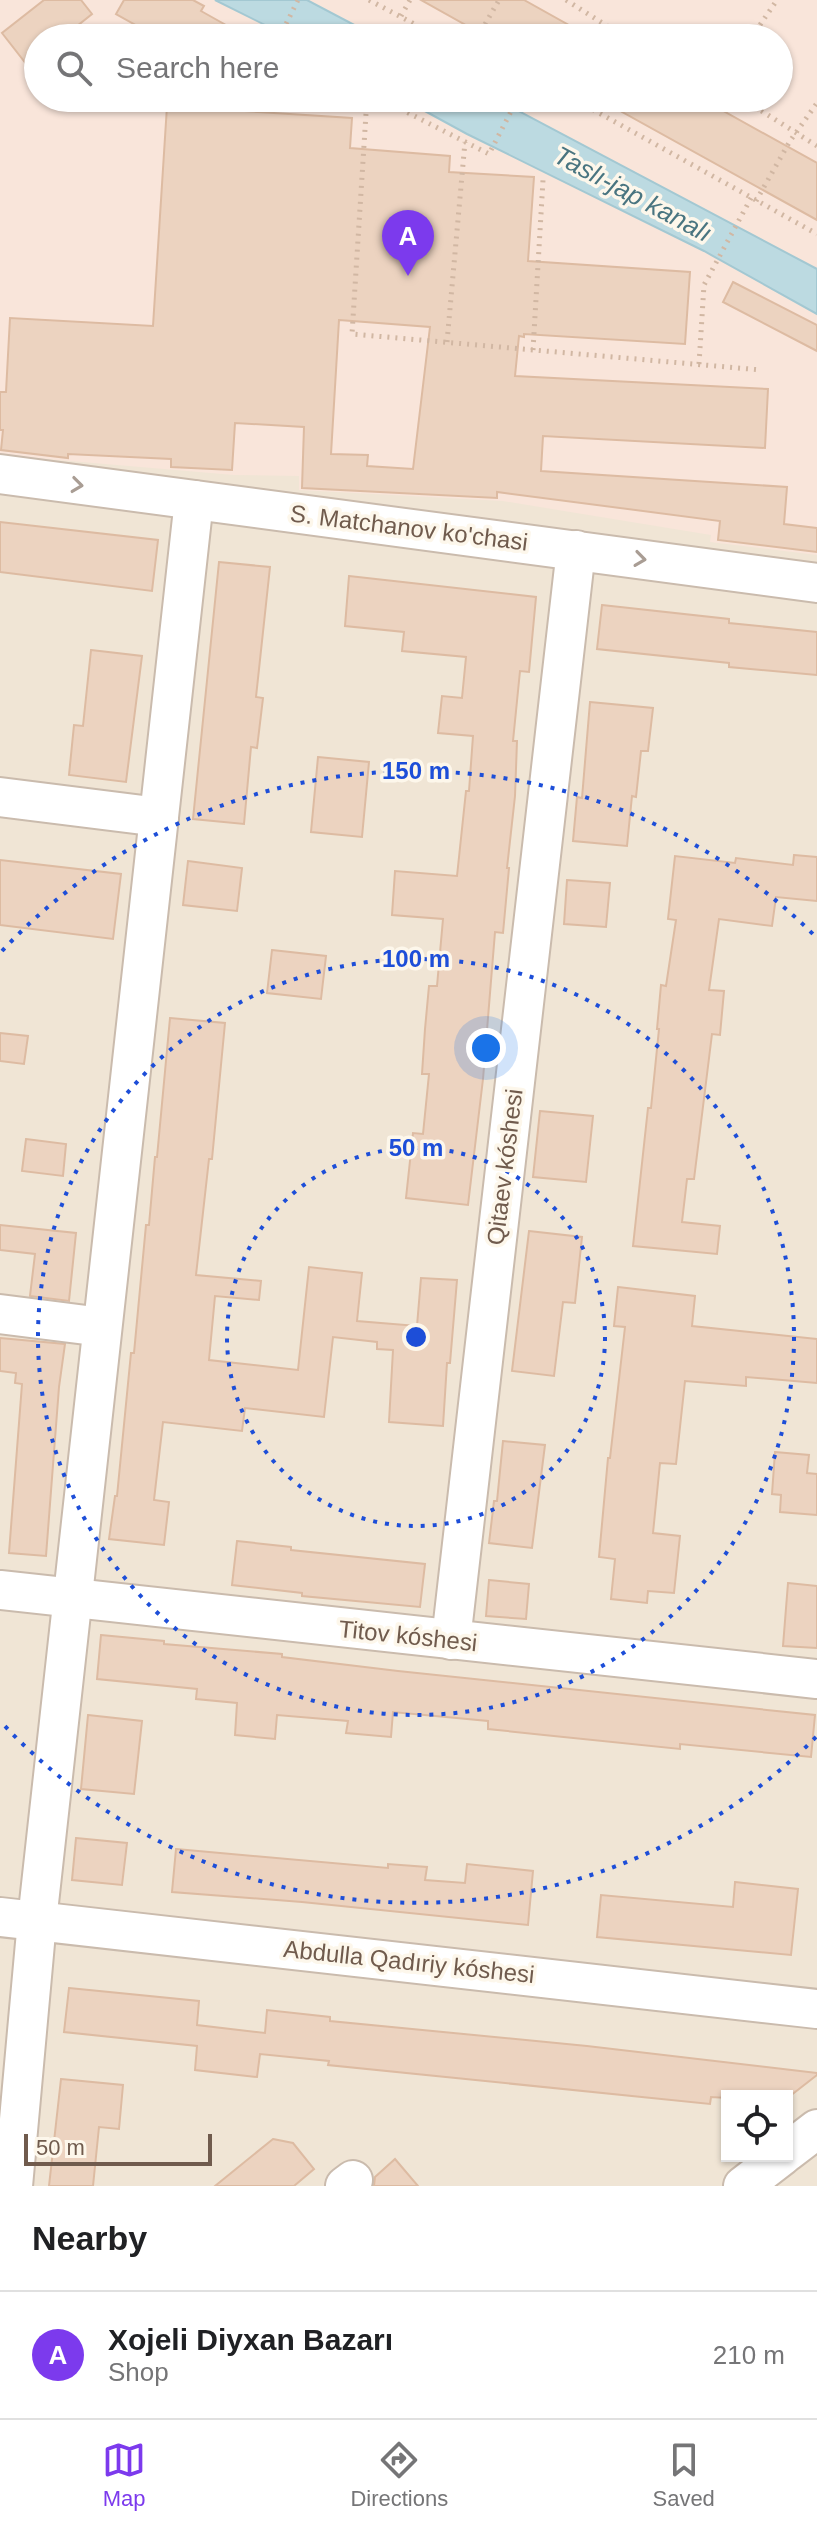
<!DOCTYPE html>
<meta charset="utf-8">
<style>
:root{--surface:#fff;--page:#f2f2f2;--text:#202124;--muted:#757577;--line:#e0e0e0;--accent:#7c3aed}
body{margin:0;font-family:Helvetica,sans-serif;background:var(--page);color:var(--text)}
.controls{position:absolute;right:24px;bottom:24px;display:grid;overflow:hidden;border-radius:0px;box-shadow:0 2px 6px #0004}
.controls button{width:72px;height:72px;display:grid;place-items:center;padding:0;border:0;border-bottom:2px solid var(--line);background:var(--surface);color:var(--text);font:40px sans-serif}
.scale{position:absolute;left:24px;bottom:20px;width:188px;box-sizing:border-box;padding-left:8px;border:4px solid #705b4d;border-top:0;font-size:22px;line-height:28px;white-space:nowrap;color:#705b4d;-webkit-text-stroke:6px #fdf7eb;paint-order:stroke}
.you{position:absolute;left:486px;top:1048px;width:28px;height:28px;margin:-20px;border:6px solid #fff;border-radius:50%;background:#1a73e8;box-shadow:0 0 0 12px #1a73e833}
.badge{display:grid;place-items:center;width:52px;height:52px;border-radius:50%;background:var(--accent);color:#fff;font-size:26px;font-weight:700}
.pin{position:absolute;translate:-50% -66px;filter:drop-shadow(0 2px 4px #0008)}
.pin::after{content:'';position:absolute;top:42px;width:28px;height:24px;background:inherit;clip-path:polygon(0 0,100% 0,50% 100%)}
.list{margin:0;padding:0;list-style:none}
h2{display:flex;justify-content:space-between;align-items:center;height:104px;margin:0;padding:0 32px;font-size:34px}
h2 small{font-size:26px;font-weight:400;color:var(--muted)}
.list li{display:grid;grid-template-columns:52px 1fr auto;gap:24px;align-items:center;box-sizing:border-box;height:128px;padding:0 32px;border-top:2px solid var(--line)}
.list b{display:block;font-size:30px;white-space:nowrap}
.list p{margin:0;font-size:26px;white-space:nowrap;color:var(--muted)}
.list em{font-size:26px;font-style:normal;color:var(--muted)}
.icon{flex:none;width:44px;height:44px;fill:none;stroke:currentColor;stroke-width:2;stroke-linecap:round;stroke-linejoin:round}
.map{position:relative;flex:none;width:817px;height:2186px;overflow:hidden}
.search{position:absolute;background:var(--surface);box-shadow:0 2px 6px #0004;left:24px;right:24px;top:24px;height:88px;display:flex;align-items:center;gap:20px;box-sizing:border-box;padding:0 28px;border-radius:44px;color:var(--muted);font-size:30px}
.sheet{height:232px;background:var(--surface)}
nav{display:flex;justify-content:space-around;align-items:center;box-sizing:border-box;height:112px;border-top:2px solid var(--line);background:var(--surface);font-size:22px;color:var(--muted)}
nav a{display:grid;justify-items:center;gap:4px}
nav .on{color:var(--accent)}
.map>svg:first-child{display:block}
.residential{fill:#f0e5d5;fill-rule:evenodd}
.commercial{fill:#f9e5da;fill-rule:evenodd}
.water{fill:#bcdae1;stroke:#a3c8d2;stroke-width:2}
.building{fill:#ecd3c0;stroke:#ddbba2;stroke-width:2;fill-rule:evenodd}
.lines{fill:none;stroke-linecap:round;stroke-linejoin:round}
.minor-casing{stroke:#cabbad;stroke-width:42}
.path{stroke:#d1b7a3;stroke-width:5;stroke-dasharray:2 6;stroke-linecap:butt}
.minor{stroke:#fff;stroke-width:38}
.oneway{stroke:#a99d94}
.ring{fill:none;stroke:#1d4ed8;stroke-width:4;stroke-dasharray:4 8}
.labels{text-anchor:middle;stroke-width:7;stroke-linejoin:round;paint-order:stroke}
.street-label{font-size:24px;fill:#705b4d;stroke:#fdf7eb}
.water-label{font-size:26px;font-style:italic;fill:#497580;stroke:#fdf7eb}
.centre{fill:#1d4ed8;stroke:#fdf7eb;stroke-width:4}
.ring-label{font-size:24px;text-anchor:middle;font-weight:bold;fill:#1d4ed8;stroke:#fdf7eb;stroke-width:7;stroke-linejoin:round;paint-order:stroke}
</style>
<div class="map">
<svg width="817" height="2186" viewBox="0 0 817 2186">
<rect width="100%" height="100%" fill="#faf3e5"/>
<!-- residential -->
<path class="residential" d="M0 0 38 38V98L817 356V2186H0ZM727 2096H787V2156H727Z"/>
<!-- commercial -->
<path class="commercial" d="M0 0H817V555L710 542 711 535 503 501 299 490V476L234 475 0 455ZM38 38H779V98H38Z"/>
<!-- water -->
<g class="water">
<path d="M215 0H307L379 38H291Z"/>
<path d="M401 98H494L817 269V314L704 251 467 134Z"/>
</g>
<!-- building -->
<g class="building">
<path d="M44 0H81L92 14 62 38H38V79L2 33Z"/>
<path d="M124 0H193L204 6 201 11 249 38H159L116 14Z"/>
<path d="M421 0H524L592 38H489Z"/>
<path d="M597 98H700L817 163V220Z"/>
<path d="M167 106 352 118 350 148 450 156 449 172 534 177 528 261 690 272 685 344 524 334V337L519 336 515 376 768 389 765 448 543 436 541 471 787 487 784 524 817 528V552L718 540 720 521 497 492V498L302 488 304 427 235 423 232 470 171 467V459L68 454V458L1 450 3 430H0V392H6L10 318 153 326ZM339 320 430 327 413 469 367 466 368 455 331 454Z"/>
<path d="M733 282 817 325V351L723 302Z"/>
<path d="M0 522 158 540 152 591 0 572Z"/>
<path d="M219 562 270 567 256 697 263 698 257 748 251 747 244 824 193 819Z"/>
<path d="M349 576 536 597 529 672 520 671 513 741H517L515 796 507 868H509L503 933 495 932 483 1079 468 1205 406 1198 413 1133 423 1134 429 1074H422L425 1029 429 986H437L443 919 392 915 395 871 457 876 466 791H469L473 736 438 733 442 696 462 698 466 657 402 651 404 632 345 626Z"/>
<path d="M602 605 729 619V623L817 632V675L729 667V663L597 649Z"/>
<path d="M91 650 142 656 126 782 69 775 74 725 83 726Z"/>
<path d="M590 702 653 708 648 751H641L636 797 632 796 627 846 573 841 577 797 582 798Z"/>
<path d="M318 757 369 762 362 837 311 832Z"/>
<path d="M794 855 817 857V901L776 897 772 926 719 919 709 990 724 991 720 1035 712 1034 694 1179H687L682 1222 720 1226 717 1254 633 1246 648 1108H651L659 1029H657L661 985 666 986 676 920 668 919 675 856 735 863 736 858 793 865Z"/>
<path d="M0 860 121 874 113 939 0 925Z"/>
<path d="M188 861 242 868 237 911 183 905Z"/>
<path d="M567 880 610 883 606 927 564 924Z"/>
<path d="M272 950 326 956 321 999 267 993Z"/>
<path d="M170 1018 225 1023 212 1159H209L196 1275 261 1281 259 1300 215 1296 209 1360 298 1370 309 1267 362 1273 357 1321 417 1326 421 1278 457 1280 450 1363H447L443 1426 389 1422 393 1350 377 1349V1342L333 1337 324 1417 245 1408 242 1431 163 1422 154 1500 169 1502 164 1545 109 1539 115 1496H117L131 1353H134L146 1225H149L155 1157H157Z"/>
<path d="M0 1033 28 1036 24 1064 0 1061Z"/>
<path d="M540 1111 593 1116 586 1182 533 1177Z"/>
<path d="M26 1139 66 1144 63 1176 22 1171Z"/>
<path d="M0 1225 76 1233 69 1301 30 1296 35 1254 0 1250Z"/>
<path d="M529 1231 582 1237 575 1303 563 1302 554 1376 512 1371Z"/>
<path d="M618 1287 695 1296 692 1326 817 1339V1383L746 1377V1386L685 1381 676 1464 660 1463 653 1533 680 1536 674 1593 648 1591 647 1603 611 1599 615 1559 599 1557 608 1458H610L625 1327 614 1326Z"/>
<path d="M0 1338 65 1344 59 1387 46 1556 9 1553 22 1384 15 1383 16 1373 0 1371Z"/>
<path d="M503 1441 545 1445 532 1548 489 1543 494 1501H497Z"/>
<path d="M775 1452 809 1455 807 1473 817 1474V1515L780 1512 781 1495 772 1494Z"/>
<path d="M237 1541 291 1547V1550L425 1564 420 1607 302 1596V1593L232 1585Z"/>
<path d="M489 1580 529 1584 526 1619 486 1616Z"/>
<path d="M788 1583 817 1586V1648L783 1646Z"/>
<path d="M101 1635 164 1641V1644L282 1654V1657L398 1671 815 1715 811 1757 680 1744V1749L544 1735 488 1729V1721L393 1712 391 1737 346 1733 348 1721 277 1715 275 1739 235 1735 237 1703 196 1699 197 1689 97 1679Z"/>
<path d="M88 1715 142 1721 134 1794 81 1789Z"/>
<path d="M76 1838 127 1843 122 1885 72 1880Z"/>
<path d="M176 1849 388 1868V1864L427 1867 425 1880 465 1883 467 1864 533 1871 528 1925 302 1902 172 1892Z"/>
<path d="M735 1882 798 1889 791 1955 597 1937 601 1895 733 1907Z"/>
<path d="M69 1988 199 2001 197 2025 265 2033 267 2010 330 2017V2021L587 2046 817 2073V2075L790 2096H727V2098L711 2097 710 2104 328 2065 329 2061 260 2054 257 2077 195 2070 197 2046 64 2032Z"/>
<path d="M61 2079 123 2085 119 2129 99 2127 93 2186H49Z"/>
<path d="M273 2139 293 2143 314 2169 294 2186H215Z"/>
<path d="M395 2159 418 2186H374L375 2177Z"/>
</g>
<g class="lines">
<!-- minor casing -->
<g class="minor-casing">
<g id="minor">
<path d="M0 474 817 583"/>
<path d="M0 797 159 817"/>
<path d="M0 1314 102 1327"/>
<path d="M0 1590 817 1679"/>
<path d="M451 1640 576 550"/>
<path d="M0 1917 817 2009"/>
<path d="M787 2152 817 2129"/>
<path d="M13 2186 37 1921 194 500"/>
<path d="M345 2186 353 2180"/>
<path d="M743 2186 782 2156"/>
</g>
</g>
<!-- path -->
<g class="path">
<path d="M369 0 441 38"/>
<path d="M566 0 626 38"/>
<path d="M401 16 410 0"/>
<path d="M279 38 298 0"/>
<path d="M477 38 499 0"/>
<path d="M751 38 777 0"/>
<path d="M367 98 352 334 761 370"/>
<path d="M379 98 489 154 518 98"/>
<path d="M572 98 817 234"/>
<path d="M741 98 817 146"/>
<path d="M756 201 790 141 817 103"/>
<path d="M447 342 465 142"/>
<path d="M533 350 543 180"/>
<path d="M699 364 704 285 751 198"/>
</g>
<!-- minor -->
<use href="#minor" class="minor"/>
</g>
<!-- one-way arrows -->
<defs><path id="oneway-chevron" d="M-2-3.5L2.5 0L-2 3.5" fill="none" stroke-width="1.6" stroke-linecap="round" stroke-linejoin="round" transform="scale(2)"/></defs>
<g class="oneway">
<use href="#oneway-chevron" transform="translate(77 485) rotate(7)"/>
<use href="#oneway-chevron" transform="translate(640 559) rotate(8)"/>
</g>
<!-- distance rings -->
<g class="ring">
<circle cx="416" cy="1337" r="189"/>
<circle cx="416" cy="1337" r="378"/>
<path d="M816 1737A566 566 0 0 1 2 1723M2 951A566 566 0 0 1 816 937"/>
</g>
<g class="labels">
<!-- street labels -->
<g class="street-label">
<text transform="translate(409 528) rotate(7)" y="8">S. Matchanov ko'chasi</text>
<text transform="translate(505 1167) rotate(-83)" y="8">Qitaev kóshesi</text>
<text transform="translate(408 1636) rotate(6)" y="8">Titov kóshesi</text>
<text transform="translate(409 1962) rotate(6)" y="8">Abdulla Qadıriy kóshesi</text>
</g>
<!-- water labels -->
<g class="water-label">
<text transform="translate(633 194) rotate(28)" y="9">Taslı-jap kanalı</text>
</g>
</g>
<circle cx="416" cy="1337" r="12" class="centre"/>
<g class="ring-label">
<text x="416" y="779">150 m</text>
<text x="416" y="967">100 m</text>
<text x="416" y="1156">50 m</text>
</g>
</svg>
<div class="controls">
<button><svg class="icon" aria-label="locate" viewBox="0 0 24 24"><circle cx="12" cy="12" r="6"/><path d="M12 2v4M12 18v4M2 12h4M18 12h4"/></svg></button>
</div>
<div class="scale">50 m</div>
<div class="you"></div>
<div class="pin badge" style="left:408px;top:276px">A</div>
<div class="search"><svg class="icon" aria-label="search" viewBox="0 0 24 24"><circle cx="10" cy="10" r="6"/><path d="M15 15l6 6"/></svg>Search here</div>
</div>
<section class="sheet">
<h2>Nearby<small></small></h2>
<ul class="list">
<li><span class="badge">A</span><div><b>Xojeli Diyxan Bazarı</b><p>Shop</p></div><em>210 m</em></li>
</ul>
</section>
<nav>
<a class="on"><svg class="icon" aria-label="map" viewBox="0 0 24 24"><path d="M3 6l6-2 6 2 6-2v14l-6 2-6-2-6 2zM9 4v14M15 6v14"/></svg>Map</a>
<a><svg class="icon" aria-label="directions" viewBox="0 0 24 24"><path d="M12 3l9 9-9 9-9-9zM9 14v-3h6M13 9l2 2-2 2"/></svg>Directions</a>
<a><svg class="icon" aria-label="saved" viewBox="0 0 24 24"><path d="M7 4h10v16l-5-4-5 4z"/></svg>Saved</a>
</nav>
